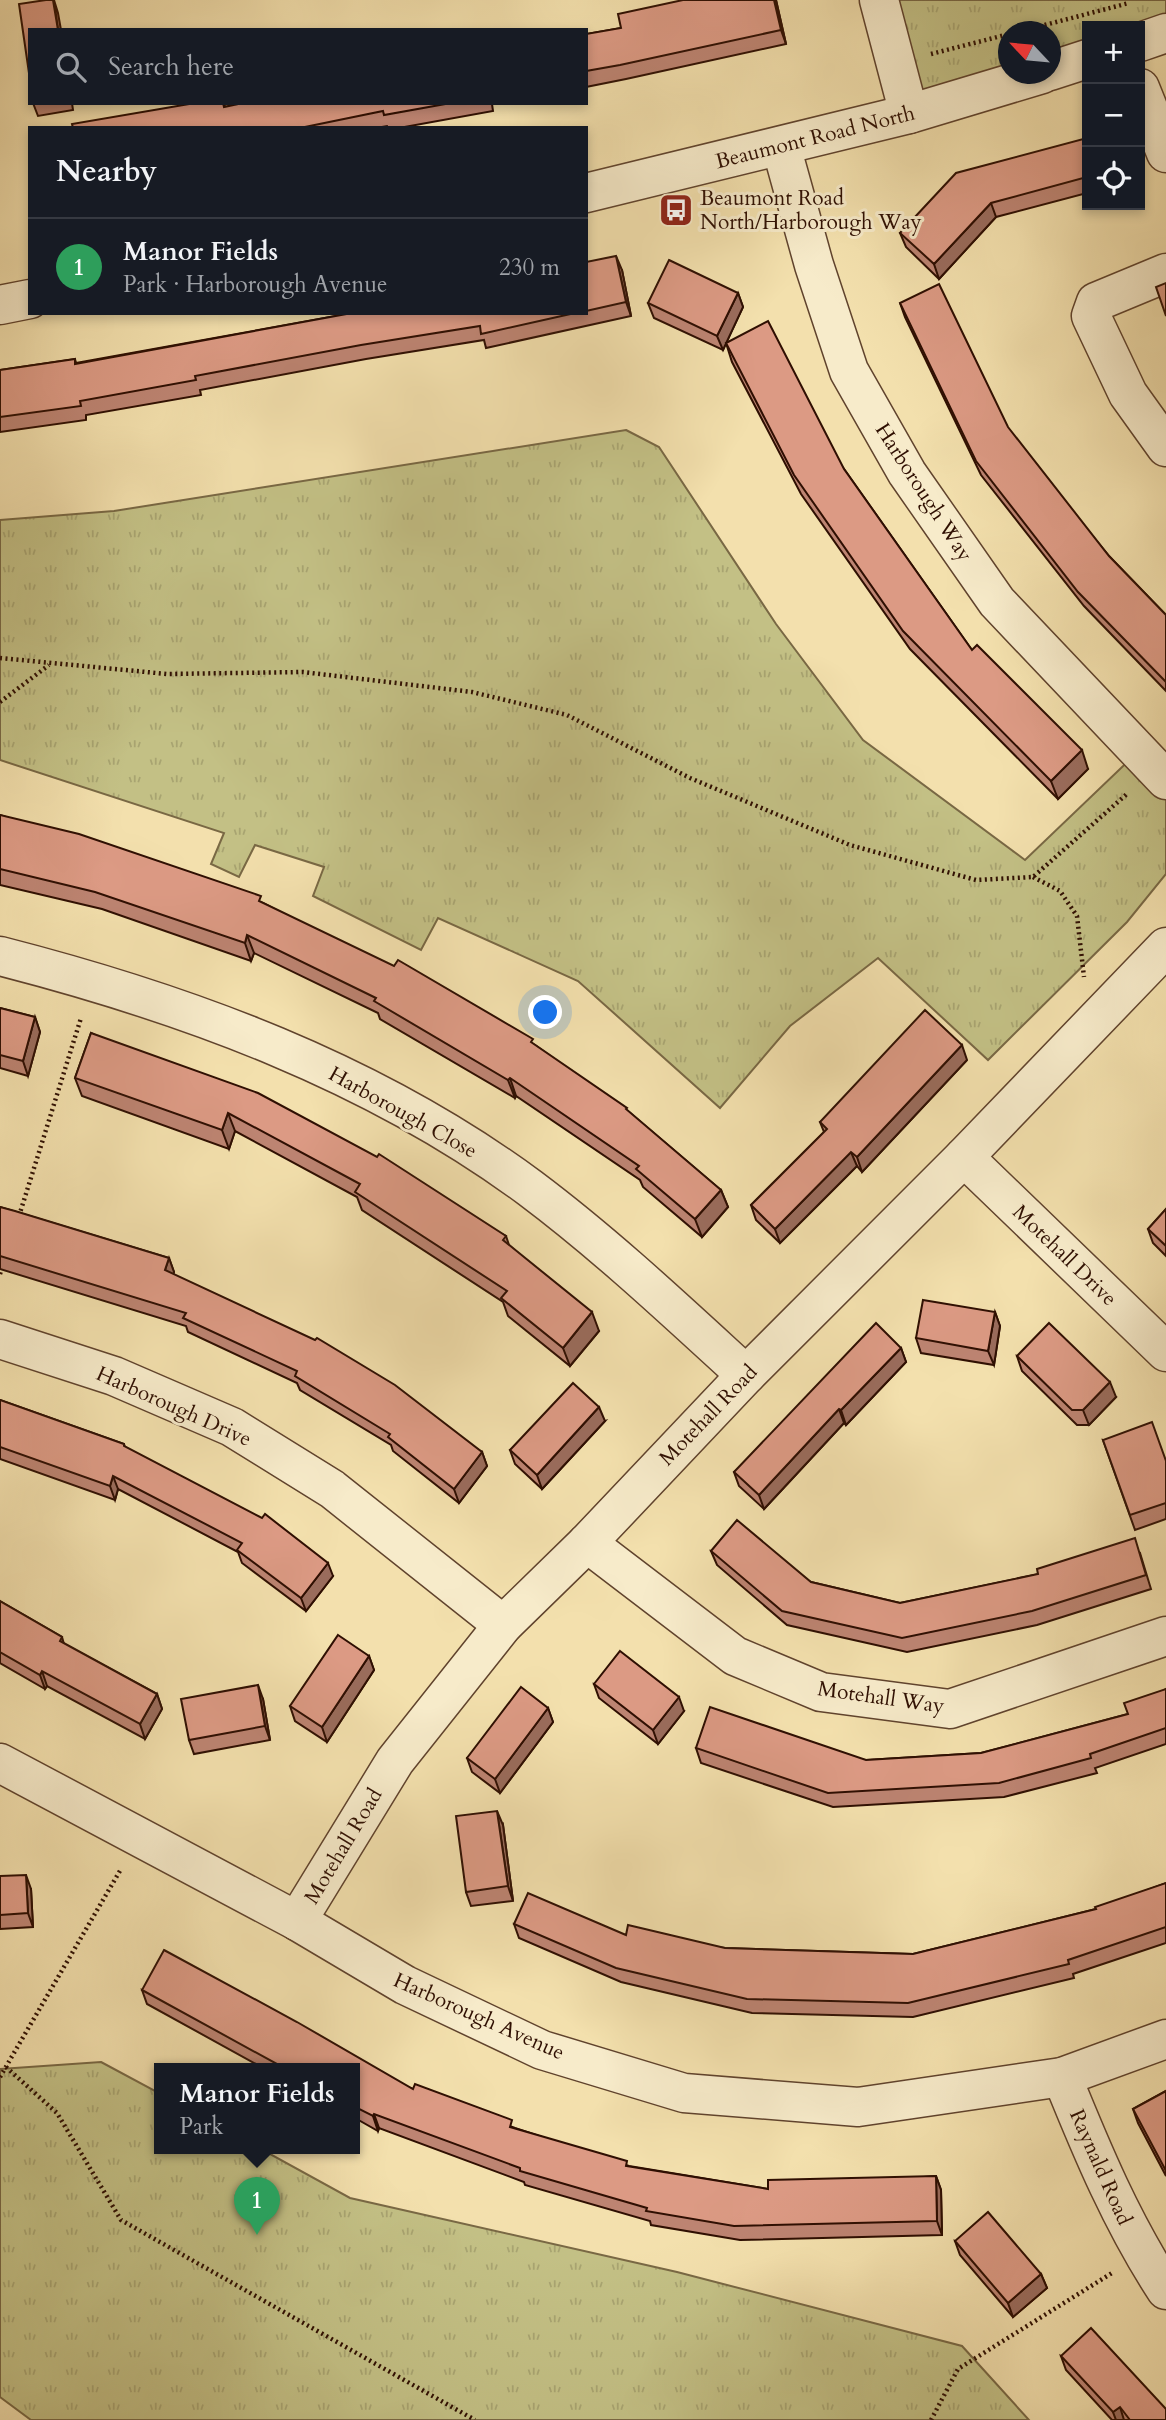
<!DOCTYPE html>
<meta charset="utf-8">
<style>
:root{--surface:#171b24;--page:#20242c;--text:#f1f3f6;--muted:#9ea1a6;--line:#363941;--accent:#ea580c}
body{margin:0;font-family:Cardo,serif;background:var(--page);color:var(--text)}
.controls{position:absolute;right:21px;top:21px;display:grid;overflow:hidden;border-radius:0px;box-shadow:0 4px 10px #0003}
.controls button{width:63px;height:63px;display:grid;place-items:center;padding:0;border:0;border-bottom:2px solid var(--line);background:var(--surface);color:var(--text);font:35px sans-serif}
.compass{position:absolute;left:998px;top:21px;width:63px;height:63px;border-radius:50%;background:var(--surface);box-shadow:0 4px 10px #0003;rotate:296deg}
.you{position:absolute;left:546px;top:1013px;width:24px;height:24px;margin:-18px;border:5px solid #fff;border-radius:50%;background:#1a73e8;box-shadow:0 0 0 10px #1a73e833}
.badge{display:grid;place-items:center;width:46px;height:46px;border-radius:50%;background:var(--accent);color:#fff;font-size:23px;font-weight:700}
.pin{position:absolute;translate:-50% -58px;filter:drop-shadow(0 2px 4px #0008)}
.pin::after{content:'';position:absolute;top:37px;width:24px;height:21px;background:inherit;clip-path:polygon(0 0,100% 0,50% 100%)}
.popup{position:absolute;left:154px;top:2063px;width:206px;height:91px;box-sizing:border-box;display:grid;place-content:center;border-radius:0px;background:var(--surface);filter:drop-shadow(0 2px 5px #0005);font-size:23px;white-space:nowrap;color:var(--muted)}
.popup b{font-size:26px;color:var(--text)}
.popup::after{content:'';position:absolute;left:50%;top:100%;margin-left:-14px;border:14px solid transparent;border-top-color:var(--surface)}
.list{margin:0;padding:0;list-style:none}
h2{display:flex;justify-content:space-between;align-items:center;height:91px;margin:0;padding:0 28px;font-size:30px}
h2 small{font-size:23px;font-weight:400;color:var(--muted)}
.list li{display:grid;grid-template-columns:46px 1fr auto;gap:21px;align-items:center;box-sizing:border-box;height:98px;padding:0 28px;border-top:2px solid var(--line)}
.list b{display:block;font-size:26px;white-space:nowrap}
.list p{margin:0;font-size:23px;white-space:nowrap;color:var(--muted)}
.list em{font-size:23px;font-style:normal;color:var(--muted)}
.icon{flex:none;width:38px;height:38px;fill:none;stroke:currentColor;stroke-width:2;stroke-linecap:round;stroke-linejoin:round}
.map{position:relative;flex:none;width:1166px;height:2420px;overflow:hidden}
.search{position:absolute;background:var(--surface);box-shadow:0 4px 10px #0003;left:28px;top:28px;width:560px;height:77px;display:flex;align-items:center;gap:18px;box-sizing:border-box;padding:0 24px;border-radius:0px;color:var(--muted);font-size:26px}
.panel{position:absolute;background:var(--surface);box-shadow:0 4px 10px #0003;left:28px;top:126px;width:560px;height:189px;border-radius:0px}
.map>svg:first-child{display:block}
.park{fill:url(#park-tufts);stroke:#796844;stroke-width:2}
.lines{fill:none;stroke-linecap:round;stroke-linejoin:round}
.minor-casing{stroke:#60432d;stroke-width:41}
.tertiary-casing{stroke:#60432d;stroke-width:41}
.path{stroke:#2f0f02;stroke-width:4.5;stroke-dasharray:2 3.5;stroke-linecap:butt}
.minor{stroke:#f7ebca;stroke-width:38}
.tertiary{stroke:#f7ebca;stroke-width:38}
.wall{fill:#bd8472;stroke:#2f0f02;stroke-width:2}
.shaded-wall{fill:#9a6c5c;stroke:#2f0f02;stroke-width:2}
.building{fill:#dc9a84;stroke:#2f0f02;stroke-width:2}
.labels{text-anchor:middle;stroke-width:6;stroke-linejoin:round;paint-order:stroke}
.street-label{font-size:21px;fill:#2f0f02;stroke:#f7ebca}
.poi-label{font-size:21px;fill:#2f0f02;stroke:#f7ebca;text-anchor:start}
</style>
<div class="map">
<svg width="1166" height="2420" viewBox="0 0 1166 2420">
<defs>
<pattern id="park-tufts" width="24" height="20" patternUnits="userSpaceOnUse" patternTransform="scale(1.75)"><rect width="24" height="20" fill="#c3c085"/><path d="M3 7l-1-3M5 7V3M7 7l1-3M15 17l-1-3M17 17v-4M19 17l1-3" fill="none" stroke="#a8a471"/></pattern>
</defs>
<rect width="100%" height="100%" fill="#f3e0ad"/>
<filter id="stains"><feTurbulence type="fractalNoise" baseFrequency=".00286" numOctaves="4"/><feColorMatrix values="0 0 0 0 .2 0 0 0 0 .09 0 0 0 0 .02 0 0 0 .5 -.17"/></filter>
<radialGradient id="worn" r=".72"><stop offset=".6" stop-color="#630" stop-opacity="0"/><stop offset="1" stop-color="#630" stop-opacity=".3"/></radialGradient>
<!-- park -->
<g class="park">
<path d="M888 0H1166V23L1140 26H1087V45L1051 56 1050 32H1009L1008 68 911 95Z"/>
<path d="M626 430 659 447 776 624 863 740 1025 860 1143 747 1166 796V874L1127 922 988 1060 878 958 790 1026 720 1108 578 981 438 918 421 950 313 896 324 867 255 845 239 877 211 864 224 833 0 760V520L114 511Z"/>
<path d="M101 2062 159 2093V2149H261L350 2198 677 2272 962 2346 1029 2420H31L0 2397V2069Z"/>
</g>
<g class="lines">
<!-- minor casing -->
<g class="minor-casing">
<g id="minor">
<path d="M879 0 909 114"/>
<path d="M1140 42 1166 33"/>
<path d="M1050 71 1087 59"/>
<path d="M1140 88 1166 153"/>
<path d="M781 146 814 265 849 371 907 473 997 602 1166 780"/>
<path d="M586 193 909 114 1042 74"/>
<path d="M1166 273 1096 302 1091 316 1128 394 1166 447"/>
<path d="M0 305 30 299"/>
<path d="M0 956C187 1004 373 1072 530 1188 606 1245 675 1310 746 1375"/>
<path d="M964 1157 1166 1352"/>
<path d="M0 1339 114 1376 232 1427 332 1489 503 1625"/>
<path d="M587 1543 735 1656 821 1692 950 1709 1166 1636"/>
<path d="M297 1921 395 1761 503 1625 587 1543 746 1375 964 1157 1166 947"/>
<path d="M1062 2077C1092 2151 1122 2223 1166 2290"/>
</g>
</g>
<!-- tertiary casing -->
<g class="tertiary-casing">
<path id="tertiary" d="M0 1763 297 1921 405 1985 542 2050 684 2093 858 2107 1062 2077 1166 2039"/>
</g>
<!-- path -->
<g class="path">
<path d="M1018 32 1129 3"/>
<path d="M931 54 1009 34"/>
<path d="M0 658 167 674 303 672 472 692 567 715 690 778 850 845 976 880 1033 877 1128 793"/>
<path d="M0 702 49 665"/>
<path d="M1033 877 1060 891 1077 916 1084 977"/>
<path d="M19 1216 81 1018"/>
<path d="M0 1274 3 1265"/>
<path d="M6 2067 57 2113 121 2220 475 2420"/>
<path d="M0 2077 121 1869"/>
<path d="M931 2420 958 2369 1112 2273"/>
</g>
<!-- minor -->
<use href="#minor" class="minor"/>
<!-- tertiary -->
<use href="#tertiary" class="tertiary"/>
</g>
<!-- wall -->
<g class="wall">
<path d="M683 0H776L786 44 626 79 586 87V34L621 28Z"/>
<path d="M33 103H72L73 110 38 116Z"/>
<path d="M224 103 225 107 243 103H497L492 104 493 111 399 128H388L387 126 376 128H73Z"/>
<path d="M1087 138V193L996 217 939 279 906 247 900 233Z"/>
<path d="M586 262 622 270 631 316 486 348 484 340 366 359 200 390 201 395 86 415V420L0 432V370L75 359 76 363 352 313H586Z"/>
<path d="M738 293 743 307 726 343 844 469 972 650 1088 769 1058 799 910 649 801 494 732 362 726 343 723 350 654 318 648 303Z"/>
<path d="M900 303 1109 556 1166 615V691L1084 606 981 475 905 317Z"/>
<path d="M0 815 263 903 535 1045 629 1112 721 1190 728 1207 702 1237 643 1187 640 1180 516 1096 515 1098 380 1019 378 1013 254 953 251 961 102 909 0 885Z"/>
<path d="M0 1008 35 1017 40 1032 28 1076 0 1068Z"/>
<path d="M91 1033 506 1236 509 1245 599 1331 570 1366 508 1316 503 1302 362 1210 357 1197 235 1131 229 1149 82 1096 75 1078Z"/>
<path d="M967 1060 862 1172 857 1166 780 1243 756 1220 751 1205 824 1132 820 1122Z"/>
<path d="M0 1207 169 1258 174 1272 173 1274 482 1452 487 1466 459 1503 393 1451 391 1445 300 1390 297 1383 188 1332 186 1326 0 1269Z"/>
<path d="M1166 1209V1256L1153 1243 1148 1229Z"/>
<path d="M995 1312 1000 1326 994 1365 921 1353 916 1338Z"/>
<path d="M901 1348 906 1362 846 1425 844 1423 764 1509 739 1486 734 1472Z"/>
<path d="M1017 1356 1116 1397 1089 1425H1077L1022 1371Z"/>
<path d="M0 1400 124 1444 125 1447 333 1576 306 1611 242 1563 238 1552 118 1489 115 1500 0 1459Z"/>
<path d="M605 1421 542 1489 515 1464 510 1450Z"/>
<path d="M1103 1440 1166 1461V1519L1135 1530Z"/>
<path d="M711 1551 811 1582 900 1603 1140 1553 1151 1589 1037 1625 907 1652 787 1625 717 1565Z"/>
<path d="M0 1601 62 1637 64 1644 157 1694 162 1709 145 1739 47 1686 45 1689 0 1663Z"/>
<path d="M369 1656 374 1670 327 1742 295 1721 290 1706Z"/>
<path d="M594 1684 684 1711 658 1744 599 1698Z"/>
<path d="M1166 1689V1744L1095 1768 1097 1773 1004 1797 833 1807 701 1763 696 1748 866 1760 981 1753 1128 1714Z"/>
<path d="M263 1699 270 1740 194 1754 189 1740Z"/>
<path d="M548 1708 553 1722 500 1793 472 1772 467 1758Z"/>
<path d="M503 1825 513 1901 471 1906 466 1892Z"/>
<path d="M0 1876 31 1889 33 1927 0 1929Z"/>
<path d="M1166 1883V1943L1073 1974 1074 1978 913 2017 752 2013 621 1982 519 1938 514 1924 626 1935 725 1948 913 1954 1096 1909Z"/>
<path d="M142 1990 413 2089 515 2128 629 2166 768 2189 936 2176 941 2190 942 2235 740 2240 651 2225 650 2221 525 2185 524 2182 379 2128 378 2131 355 2118V2069H265L147 2004Z"/>
<path d="M1166 2091V2176L1138 2123 1133 2109Z"/>
<path d="M955 2241 1041 2274 1047 2288 1013 2317 960 2255Z"/>
<path d="M1061 2356 1166 2420H1112L1066 2370Z"/>
</g>
<!-- shaded-wall -->
<g class="shaded-wall">
<path d="M54 0 58 13 61 30H58Z"/>
<path d="M774 0H776L786 44 781 30Z"/>
<path d="M991 203 996 217 939 279 934 264Z"/>
<path d="M616 256 622 270 631 316 626 302Z"/>
<path d="M738 293 743 307 723 350 717 336Z"/>
<path d="M1082 750 1088 769 1058 799 1051 781Z"/>
<path d="M247 935 254 953 251 961 245 943Z"/>
<path d="M35 1017 40 1032 28 1076 23 1061Z"/>
<path d="M962 1045 967 1060 862 1172 857 1157Z"/>
<path d="M510 1078 516 1096 515 1098 508 1080Z"/>
<path d="M228 1113 235 1131 229 1149 222 1130Z"/>
<path d="M851 1152 857 1166 780 1243 775 1229Z"/>
<path d="M721 1190 728 1207 702 1237 695 1219Z"/>
<path d="M169 1258 174 1272 170 1284 165 1270Z"/>
<path d="M592 1312 599 1331 570 1366 563 1348Z"/>
<path d="M995 1312 1000 1326 994 1365 988 1351Z"/>
<path d="M901 1348 906 1362 846 1425 841 1410Z"/>
<path d="M1110 1382 1116 1397 1089 1425 1083 1410Z"/>
<path d="M599 1407 605 1421 542 1489 537 1475Z"/>
<path d="M839 1409 844 1423 764 1509 759 1495Z"/>
<path d="M482 1452 487 1466 459 1503 454 1489Z"/>
<path d="M113 1476 118 1489 115 1500 110 1486Z"/>
<path d="M328 1563 333 1576 306 1611 301 1598Z"/>
<path d="M369 1656 374 1670 327 1742 322 1727Z"/>
<path d="M42 1671 47 1686 45 1689 40 1675Z"/>
<path d="M258 1685 263 1699 270 1740 265 1726Z"/>
<path d="M157 1694 162 1709 145 1739 140 1724Z"/>
<path d="M679 1697 684 1711 658 1744 653 1730Z"/>
<path d="M548 1708 553 1722 500 1793 495 1779Z"/>
<path d="M497 1811 503 1825 513 1901 508 1886Z"/>
<path d="M26 1875 31 1889 33 1927 28 1913Z"/>
<path d="M374 2114 379 2128 378 2131 373 2116Z"/>
<path d="M936 2176 941 2190 942 2235 937 2221Z"/>
<path d="M1041 2274 1047 2288 1013 2317 1008 2303Z"/>
<path d="M1120 2407 1124 2420H1116L1113 2412Z"/>
</g>
<!-- building -->
<g class="building">
<path d="M46 0H53L58 30H30V80L19 4Z"/>
<path d="M683 0H774L781 30 620 65 586 71V34L621 28 618 14Z"/>
<path d="M195 103H223L224 107 243 103H451L384 115 383 111 300 128H73L72 124Z"/>
<path d="M1087 138V177L991 203 934 264 900 233 956 173Z"/>
<path d="M616 256 626 302 586 311V262Z"/>
<path d="M669 260 738 293 717 336 648 303Z"/>
<path d="M1166 283V316L1156 287Z"/>
<path d="M939 284 1008 427 1109 556 1166 615V682L1078 592 976 461 900 303Z"/>
<path d="M352 313H575L481 334 480 326 361 345 195 376 196 380 80 401 81 406 0 417V370L75 359V364Z"/>
<path d="M768 321 844 469 972 650 977 645 1082 750 1051 781 903 631 794 475 726 343Z"/>
<path d="M0 815 79 834 261 896 259 901 394 966 398 960 533 1039 531 1042 627 1108 626 1109 721 1190 695 1219 636 1169 639 1166 510 1078 508 1080 374 1001 376 998 247 935 245 943 95 892 0 869Z"/>
<path d="M0 1008 35 1017 23 1061 0 1055Z"/>
<path d="M925 1010 962 1045 857 1157 851 1152 775 1229 751 1205 827 1129 820 1122Z"/>
<path d="M91 1033 258 1093 377 1157 379 1154 506 1236 503 1240 592 1312 563 1348 501 1298 507 1291 355 1192 360 1184 228 1113 222 1130 75 1078Z"/>
<path d="M0 1207 15 1211 169 1258 165 1270 315 1340 317 1338 395 1385 482 1452 454 1489 388 1437 390 1434 295 1376 297 1371 183 1318 186 1313 0 1256Z"/>
<path d="M1166 1209V1246L1148 1229Z"/>
<path d="M923 1300 995 1312 988 1351 916 1338Z"/>
<path d="M876 1323 901 1348 841 1410 839 1409 759 1495 734 1472Z"/>
<path d="M1049 1323 1110 1382 1083 1410H1072L1017 1356Z"/>
<path d="M573 1383 599 1407 537 1475 510 1450Z"/>
<path d="M0 1400 124 1444V1446L262 1518 265 1514 328 1563 301 1598 237 1550 242 1543 113 1476 110 1486 0 1447Z"/>
<path d="M1152 1422 1166 1461V1503L1130 1515 1103 1440Z"/>
<path d="M737 1520 811 1582 900 1603 1038 1574 1037 1569 1135 1538 1146 1575 1032 1611 902 1638 782 1611 711 1551Z"/>
<path d="M0 1601 62 1637 60 1641 157 1694 140 1724 42 1671 40 1675 0 1652Z"/>
<path d="M338 1635 369 1656 322 1727 290 1706Z"/>
<path d="M620 1651 679 1697 653 1730 594 1684Z"/>
<path d="M258 1685 265 1726 189 1740 181 1699Z"/>
<path d="M521 1687 548 1708 495 1779 467 1758Z"/>
<path d="M1166 1689V1728L1090 1754 1091 1758 999 1783 828 1793 696 1748 710 1707 866 1760 981 1753 1128 1714 1124 1703Z"/>
<path d="M497 1811 508 1886 466 1892 456 1816Z"/>
<path d="M26 1875 28 1913 0 1915V1876Z"/>
<path d="M1166 1883V1927L1068 1960 1069 1964 908 2003 747 1999 616 1968 514 1924 528 1893 626 1935 628 1925 725 1948 913 1954 1096 1909 1095 1907Z"/>
<path d="M164 1950 297 2022 413 2089 415 2084 512 2120 510 2127 627 2161 626 2166 768 2189V2180L936 2176 937 2221 734 2226 646 2211 647 2208 520 2171V2168L374 2114 373 2116 355 2107V2069H286L142 1990Z"/>
<path d="M1166 2091V2171L1133 2109Z"/>
<path d="M988 2212 1041 2274 1008 2303 955 2241Z"/>
<path d="M1091 2328 1166 2409V2420H1130L1120 2407 1113 2412 1061 2356Z"/>
</g>
<!-- icons -->
<defs>
<g id="bus-square" transform="scale(1.75)"><rect x="-9" y="-9" width="18" height="18" rx="4" fill="#8f2418" stroke="#f7ebca"/><path d="M-5-6H5V4H4V6H2V4H-2V6H-4V4H-5ZM-3.5-4V0h7V-4ZM-3.5 1.2v1.5H-2V1.2ZM2 1.2v1.5H3.5V1.2Z" fill="#fff"/></g>
</defs>
<g fill-rule="evenodd">
<use href="#bus-square" x="676" y="210"/>
</g>
<g class="labels">
<!-- street labels -->
<g class="street-label">
<text transform="translate(815 137) rotate(-14)" y="7">Beaumont Road North</text>
<text transform="translate(924 492) rotate(57)" y="7">Harborough Way</text>
<text transform="translate(403 1112) rotate(29)" y="7">Harborough Close</text>
<text transform="translate(1065 1255) rotate(44)" y="7">Motehall Drive</text>
<text transform="translate(174 1406) rotate(24)" y="7">Harborough Drive</text>
<text transform="translate(708 1415) rotate(-46)" y="7">Motehall Road</text>
<text transform="translate(881 1697) rotate(8)" y="7">Motehall Way</text>
<text transform="translate(343 1846) rotate(-59)" y="7">Motehall Road</text>
<text transform="translate(479 2016) rotate(24)" y="7">Harborough Avenue</text>
<text transform="translate(1101 2167) rotate(66)" y="7">Raynald Road</text>
</g>
<!-- poi labels -->
<g class="poi-label">
<text x="700" y="205">Beaumont Road<tspan x="700" dy="24">North/Harborough Way</tspan></text>
</g>
</g>
<rect width="100%" height="100%" filter="url(#stains)"/>
<rect width="100%" height="100%" fill="url(#worn)"/>
</svg>
<div class="controls">
<button>+</button>
<button>−</button>
<button><svg class="icon" aria-label="locate" viewBox="0 0 24 24"><circle cx="12" cy="12" r="6"/><path d="M12 2v4M12 18v4M2 12h4M18 12h4"/></svg></button>
</div>
<svg class="compass" viewBox="-18 -18 36 36"><path d="M0-13l5 13h-10z" fill="#e53935"/><path d="M0 13l5-13h-10z" fill="#9ea1a6"/></svg>
<div class="you"></div>
<div class="pin badge" style="left:257px;top:2235px;background:#2e9e5b">1</div>
<div class="popup"><b>Manor Fields</b>Park</div>
<div class="search"><svg class="icon" aria-label="search" viewBox="0 0 24 24"><circle cx="10" cy="10" r="6"/><path d="M15 15l6 6"/></svg>Search here</div>
<section class="panel">
<h2>Nearby<small></small></h2>
<ul class="list">
<li><span class="badge" style="background:#2e9e5b">1</span><div><b>Manor Fields</b><p>Park · Harborough Avenue</p></div><em>230 m</em></li>
</ul>
</section>
</div>
